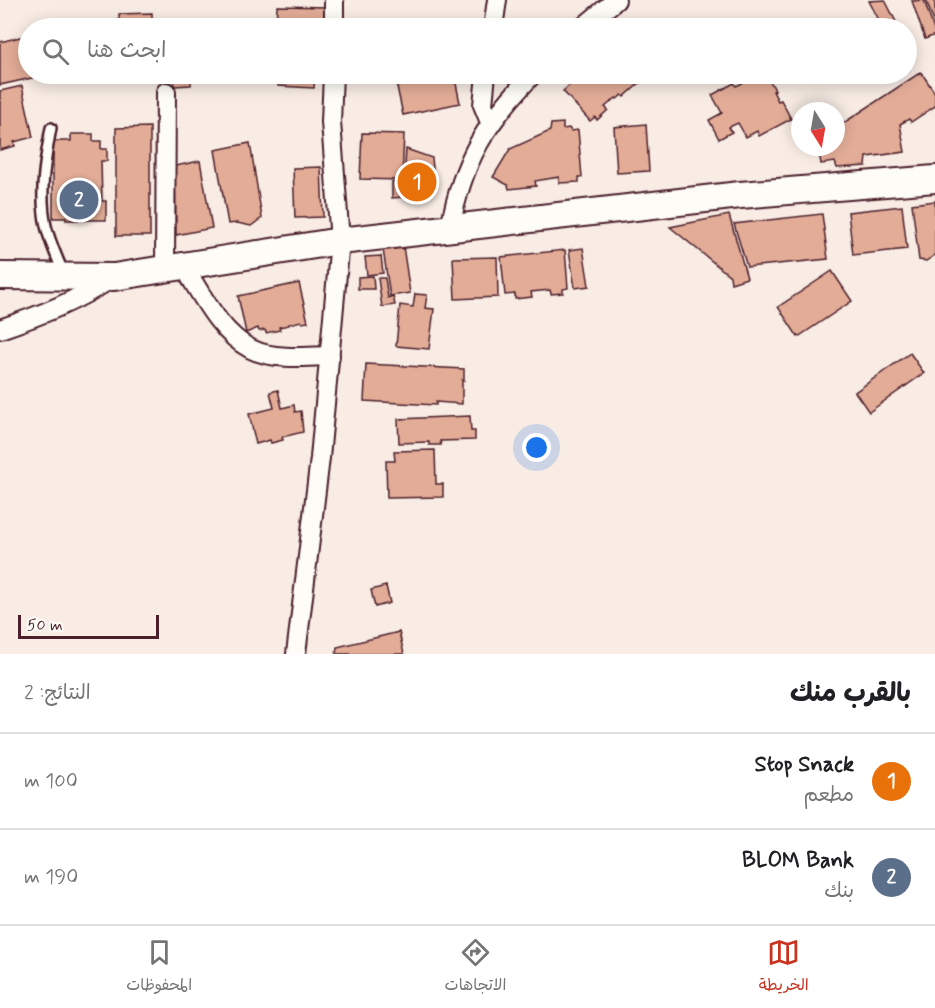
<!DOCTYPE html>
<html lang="ar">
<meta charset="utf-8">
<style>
:root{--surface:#fff;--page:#f6f6f6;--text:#202124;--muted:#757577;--line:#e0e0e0;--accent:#c8321e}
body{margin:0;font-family:Mynerve,"Playpen Sans Arabic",sans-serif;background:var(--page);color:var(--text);direction:rtl}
.compass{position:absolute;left:791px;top:102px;width:54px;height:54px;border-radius:50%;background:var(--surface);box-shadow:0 3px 15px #0003;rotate:169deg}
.scale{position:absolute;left:18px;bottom:15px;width:141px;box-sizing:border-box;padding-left:6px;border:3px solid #4a1f2b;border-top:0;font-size:16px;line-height:21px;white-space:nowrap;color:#4a1f2b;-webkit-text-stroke:4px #fdfcf7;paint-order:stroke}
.you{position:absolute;left:537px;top:448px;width:21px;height:21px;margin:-15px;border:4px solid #fff;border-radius:50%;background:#1a73e8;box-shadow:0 0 0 9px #1a73e833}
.badge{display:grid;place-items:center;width:39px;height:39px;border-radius:50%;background:var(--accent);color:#fff;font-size:20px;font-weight:700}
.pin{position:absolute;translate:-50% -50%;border:3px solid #fff;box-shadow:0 2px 6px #0006}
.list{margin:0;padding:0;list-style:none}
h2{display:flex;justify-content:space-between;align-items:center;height:78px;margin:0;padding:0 24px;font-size:26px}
h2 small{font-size:20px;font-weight:400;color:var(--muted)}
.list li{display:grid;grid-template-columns:39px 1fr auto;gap:18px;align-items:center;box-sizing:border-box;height:96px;padding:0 24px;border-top:2px solid var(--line)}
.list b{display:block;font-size:22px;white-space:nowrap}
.list p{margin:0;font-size:20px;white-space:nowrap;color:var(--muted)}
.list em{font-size:20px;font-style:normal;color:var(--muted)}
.icon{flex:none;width:33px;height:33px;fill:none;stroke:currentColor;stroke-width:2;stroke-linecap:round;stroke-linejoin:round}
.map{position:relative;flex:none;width:935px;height:654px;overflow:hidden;direction:ltr}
.search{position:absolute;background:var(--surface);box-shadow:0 3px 15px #0003;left:18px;right:18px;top:18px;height:66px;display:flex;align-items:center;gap:15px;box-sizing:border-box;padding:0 21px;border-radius:33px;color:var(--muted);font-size:22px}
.sheet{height:270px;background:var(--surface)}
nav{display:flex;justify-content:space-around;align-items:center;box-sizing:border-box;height:84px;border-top:2px solid var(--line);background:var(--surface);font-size:16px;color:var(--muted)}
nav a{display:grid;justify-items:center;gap:3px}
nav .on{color:var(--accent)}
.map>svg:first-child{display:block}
.building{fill:#e2ac97;stroke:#4a1f2b;stroke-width:1.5}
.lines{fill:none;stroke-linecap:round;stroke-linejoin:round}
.lane-casing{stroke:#4a1f2b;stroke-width:14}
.street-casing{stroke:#4a1f2b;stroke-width:22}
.secondary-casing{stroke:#4a1f2b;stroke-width:30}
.lane{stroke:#fdfcf7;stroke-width:9}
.street{stroke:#fdfcf7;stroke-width:18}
.secondary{stroke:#fdfcf7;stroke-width:26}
</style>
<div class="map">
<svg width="935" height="654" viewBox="0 0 935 654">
<rect width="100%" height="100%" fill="#f8ece4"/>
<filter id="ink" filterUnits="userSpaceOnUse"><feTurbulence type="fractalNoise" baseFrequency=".0167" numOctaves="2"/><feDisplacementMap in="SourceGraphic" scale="12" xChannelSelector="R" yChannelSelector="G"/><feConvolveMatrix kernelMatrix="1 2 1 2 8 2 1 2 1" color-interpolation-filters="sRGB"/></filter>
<g filter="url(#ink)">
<!-- building -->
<g class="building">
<path d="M885 0 896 22 883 28 869 1Z"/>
<path d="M924 0 935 33V35L925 39 912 1Z"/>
<path d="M926 0H935V25Z"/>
<path d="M277 6 327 7V25H314V28H276Z"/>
<path d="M152 13V28H119V14Z"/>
<path d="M28 35V74H50L0 85V42Z"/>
<path d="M921 72 935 93V106L911 122 909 119 900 124 905 152 867 157 866 166 837 168 835 162 821 164 818 147H836V128Z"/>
<path d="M173 74H191V85L174 86Z"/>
<path d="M279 74H315L314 88 278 86Z"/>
<path d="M436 74H454L460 103 403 115 396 82Z"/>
<path d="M582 74H645L640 79 642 81 624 97 622 95 617 99 616 98 605 107 608 110 597 120 595 117 590 121 563 91Z"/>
<path d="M751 74H766L775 90 773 91 778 101 781 100 791 119 759 136 757 131 746 137 738 123 729 127 732 132 719 139 709 120 722 113 712 95 734 83 736 86 745 82 742 78Z"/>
<path d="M22 86 33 137 14 142 15 146 0 150V91Z"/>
<path d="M563 123V129L569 128 571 131 578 130 582 177H579V182L559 183V177L535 181 536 186 509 189 508 185 493 177 510 149 550 131 551 124Z"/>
<path d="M646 124 649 171 617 173 614 127Z"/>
<path d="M150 127V236H116V128Z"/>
<path d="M362 133 404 134 402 180 360 179Z"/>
<path d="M71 134H93V141H101V149H107V161H101L102 201H106V220H66V218H53V141H71Z"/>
<path d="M250 143 262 218 251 226 237 223 228 224 215 150Z"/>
<path d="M406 149 432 158 434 179 416 196 392 198V182L404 181Z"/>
<path d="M200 161 212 228 176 235 175 166Z"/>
<path d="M321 167 323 217 295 218 293 168Z"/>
<path d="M935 201V255L926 261 919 260 912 204Z"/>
<path d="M902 206 907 249 853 255 848 212Z"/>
<path d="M822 214 828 259 747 267 734 224Z"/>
<path d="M729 215 747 278 731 283 730 276 670 227Z"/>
<path d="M403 246 410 293 390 296 383 249Z"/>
<path d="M583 248 589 286 575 288 569 250Z"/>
<path d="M565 250 568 288 563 289V293L551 294 550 290 531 292 532 297 515 299V294L505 295 501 257Z"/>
<path d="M381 256 383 273 367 275 365 257Z"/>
<path d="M497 257 498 297 455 299 453 258Z"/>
<path d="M832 271 852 301 798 337 778 307Z"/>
<path d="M373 276 374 289H358V277Z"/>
<path d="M378 278H385L388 298 393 296 395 305 382 307Z"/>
<path d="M299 283 308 322 302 323 301 321 289 324V325L279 327 280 330 266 333 265 330 259 331 258 328 246 333 238 296Z"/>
<path d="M415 294 427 295 425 308 434 309 429 349 396 346 400 305 413 307Z"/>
<path d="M910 353 924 373 869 412 855 392Z"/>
<path d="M366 364 464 369V381L462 380V404L436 402V405L364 401Z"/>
<path d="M278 390 282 408 294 405 295 412 301 411 303 432 282 437 283 440 271 443 270 440 256 444 249 414 274 408 270 392Z"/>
<path d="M470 416 471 431H475V440L440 441 441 445H429V442L399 443 398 419Z"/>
<path d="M435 450 436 484H443V497L387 498 386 461H395L394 451Z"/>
<path d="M386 586 390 603 375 607 371 590Z"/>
<path d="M399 632 404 654H336L337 647Z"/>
</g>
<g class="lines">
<!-- lane casing -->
<g class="lane-casing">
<path id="lane" d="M51 128C45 161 39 193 46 226 50 243 58 259 64 275"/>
</g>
<!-- street casing -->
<g class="street-casing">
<g id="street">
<path d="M334 28V0"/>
<path d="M493 28 497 0"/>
<path d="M582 28 616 0"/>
<path d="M486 74 483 105 490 122"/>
<path d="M450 228C463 159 485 124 533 74"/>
<path d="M184 267C202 295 220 333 251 349 272 360 307 357 330 356"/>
<path d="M165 268 166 92"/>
<path d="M0 329C44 314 74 302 114 277"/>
<path d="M296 654 320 458 340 241 331 122 333 74"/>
</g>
</g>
<!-- secondary casing -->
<g class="secondary-casing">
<path id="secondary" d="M0 276 114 277 340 241 740 195 935 179"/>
</g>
<!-- lane -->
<use href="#lane" class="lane"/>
<!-- street -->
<use href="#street" class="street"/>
<!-- secondary -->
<use href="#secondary" class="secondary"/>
</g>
</g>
</svg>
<svg class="compass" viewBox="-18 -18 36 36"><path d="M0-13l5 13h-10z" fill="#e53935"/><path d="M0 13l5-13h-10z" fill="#757577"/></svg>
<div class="scale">50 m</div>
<div class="you"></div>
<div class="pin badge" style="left:417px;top:182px;background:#e8710a">1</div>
<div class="pin badge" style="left:79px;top:200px;background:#5c6f8a">2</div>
<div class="search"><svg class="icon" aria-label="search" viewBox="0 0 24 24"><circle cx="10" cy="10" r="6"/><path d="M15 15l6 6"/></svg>ابحث هنا</div>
</div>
<section class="sheet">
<h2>بالقرب منك<small>النتائج: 2</small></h2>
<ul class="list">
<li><span class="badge" style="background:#e8710a">1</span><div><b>Stop Snack</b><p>مطعم</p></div><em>100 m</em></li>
<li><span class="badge" style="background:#5c6f8a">2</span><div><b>BLOM Bank</b><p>بنك</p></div><em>190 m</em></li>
</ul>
</section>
<nav>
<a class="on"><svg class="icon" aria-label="map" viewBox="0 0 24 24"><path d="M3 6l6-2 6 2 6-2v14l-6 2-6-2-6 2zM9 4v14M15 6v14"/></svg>الخريطة</a>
<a><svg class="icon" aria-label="directions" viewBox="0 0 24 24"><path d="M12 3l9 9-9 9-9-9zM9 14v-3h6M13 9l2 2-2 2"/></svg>الاتجاهات</a>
<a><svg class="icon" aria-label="saved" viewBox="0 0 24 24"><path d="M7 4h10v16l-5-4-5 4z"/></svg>المحفوظات</a>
</nav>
